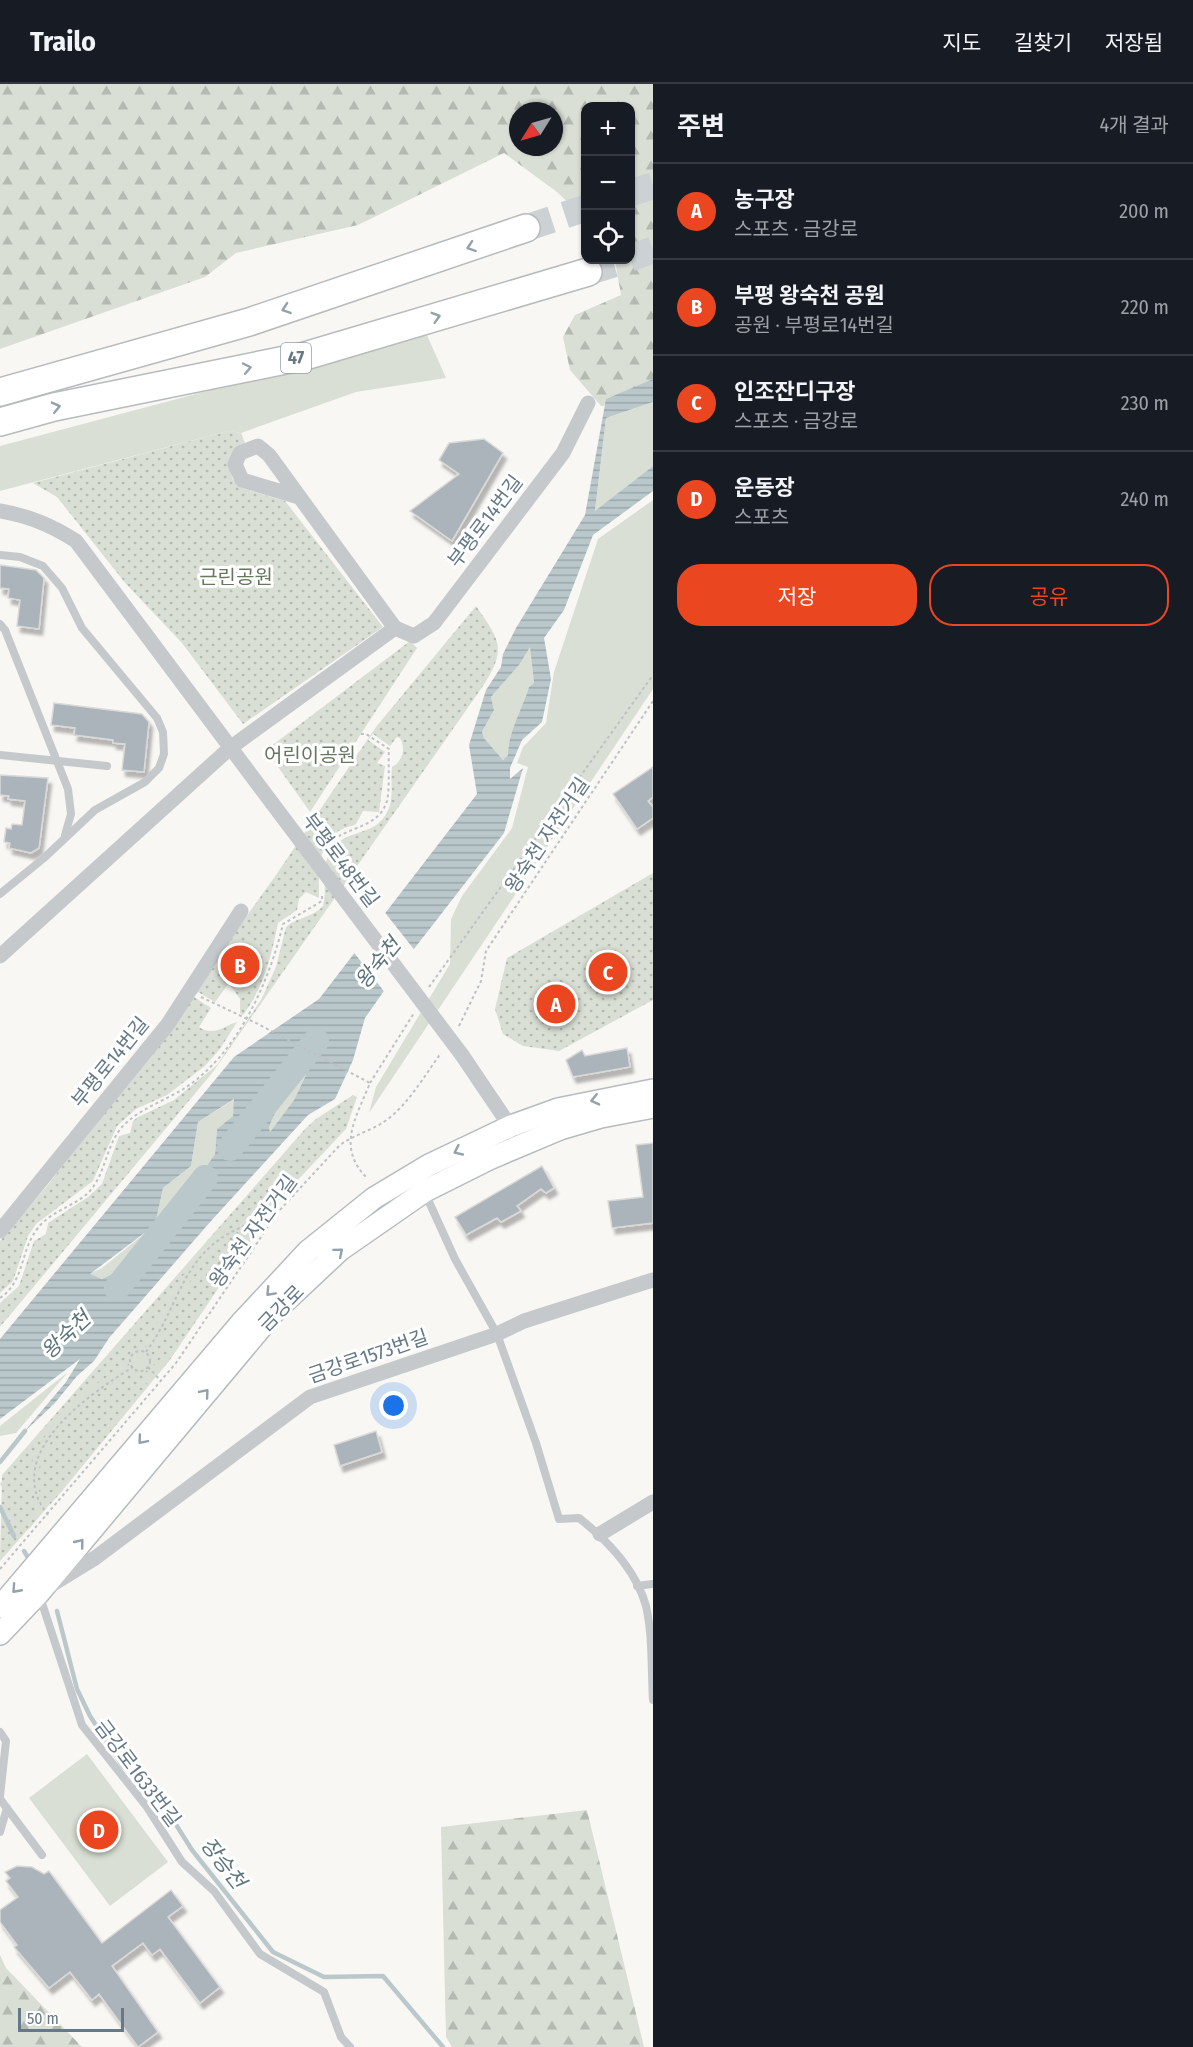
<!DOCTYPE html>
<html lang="ko">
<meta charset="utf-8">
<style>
:root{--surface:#171b24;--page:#242831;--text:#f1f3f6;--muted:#9ea1a6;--line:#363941;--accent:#ea4721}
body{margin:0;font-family:"Fira Sans Condensed","Noto Sans KR",sans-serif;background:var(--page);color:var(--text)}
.controls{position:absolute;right:18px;top:18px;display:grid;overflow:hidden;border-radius:12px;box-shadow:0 2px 4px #0004}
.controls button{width:54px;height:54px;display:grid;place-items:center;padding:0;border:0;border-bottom:2px solid var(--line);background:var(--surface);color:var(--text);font:30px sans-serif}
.compass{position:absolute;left:509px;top:18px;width:54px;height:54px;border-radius:50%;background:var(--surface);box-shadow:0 2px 4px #0004;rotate:233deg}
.scale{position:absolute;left:18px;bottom:15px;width:106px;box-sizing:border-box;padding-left:6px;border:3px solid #657987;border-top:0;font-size:16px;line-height:21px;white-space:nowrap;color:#657987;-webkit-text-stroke:4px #fff;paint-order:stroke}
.you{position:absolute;left:394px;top:1322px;width:21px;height:21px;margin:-15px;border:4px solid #fff;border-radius:50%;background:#1a73e8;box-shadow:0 0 0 9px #1a73e833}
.badge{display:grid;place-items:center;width:39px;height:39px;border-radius:50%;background:var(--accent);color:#fff;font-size:20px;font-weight:700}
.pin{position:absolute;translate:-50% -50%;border:3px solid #fff;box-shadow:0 2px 6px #0006}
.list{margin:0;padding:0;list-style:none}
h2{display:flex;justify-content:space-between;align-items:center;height:78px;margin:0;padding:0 24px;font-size:26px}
h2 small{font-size:20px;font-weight:400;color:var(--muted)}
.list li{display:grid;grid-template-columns:39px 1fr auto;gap:18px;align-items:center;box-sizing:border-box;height:96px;padding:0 24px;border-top:2px solid var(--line)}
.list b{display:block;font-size:22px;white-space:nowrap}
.list p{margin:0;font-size:20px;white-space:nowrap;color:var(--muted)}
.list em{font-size:20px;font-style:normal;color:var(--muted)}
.actions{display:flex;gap:12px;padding:18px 24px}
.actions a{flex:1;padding:14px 0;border:2px solid var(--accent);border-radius:24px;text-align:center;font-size:21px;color:var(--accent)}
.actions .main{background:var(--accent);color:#fff}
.icon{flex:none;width:33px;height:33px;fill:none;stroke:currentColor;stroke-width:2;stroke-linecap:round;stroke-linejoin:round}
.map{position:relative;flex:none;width:653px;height:1963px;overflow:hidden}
header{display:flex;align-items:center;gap:36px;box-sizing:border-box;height:84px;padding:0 30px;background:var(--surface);border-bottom:2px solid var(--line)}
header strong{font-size:28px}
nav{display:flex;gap:33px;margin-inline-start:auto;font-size:21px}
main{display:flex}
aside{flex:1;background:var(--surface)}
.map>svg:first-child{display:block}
.green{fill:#d9dfd5}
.forest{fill:url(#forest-firs);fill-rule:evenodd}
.park{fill:url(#park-dots);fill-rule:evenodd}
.water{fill:url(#water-rules);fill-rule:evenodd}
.pier{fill:#f8f7f4}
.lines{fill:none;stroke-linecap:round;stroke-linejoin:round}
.stream{stroke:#bac8cb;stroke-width:4.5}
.river{stroke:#bac8cb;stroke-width:26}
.building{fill:#abb4ba;stroke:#d9d9d7;stroke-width:1.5;filter:url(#shadow)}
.highway-tunnel{stroke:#ccd1d3;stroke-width:27;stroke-dasharray:27 14;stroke-linecap:butt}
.secondary-casing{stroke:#b5bbbf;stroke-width:24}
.highway-casing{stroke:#b7bbbe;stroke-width:30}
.path{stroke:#bec1c3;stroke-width:2;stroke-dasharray:3 3;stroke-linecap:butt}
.lane{stroke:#c5c9cc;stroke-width:8}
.street{stroke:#c5c9cc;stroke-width:15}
.secondary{stroke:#fff;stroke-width:21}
.highway{stroke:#fff;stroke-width:27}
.street-bridge{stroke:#c5c9cc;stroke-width:15}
.oneway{stroke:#93a1ab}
.labels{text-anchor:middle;stroke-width:6;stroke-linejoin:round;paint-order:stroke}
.shield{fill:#fff;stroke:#93a1ab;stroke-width:1.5}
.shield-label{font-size:18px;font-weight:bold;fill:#657987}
.street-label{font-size:20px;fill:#657987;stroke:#fff}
.park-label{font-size:20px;fill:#667860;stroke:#fff}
.water-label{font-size:21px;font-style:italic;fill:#5c757c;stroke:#fff}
</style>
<header>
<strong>Trailo</strong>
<nav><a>지도</a><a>길찾기</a><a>저장됨</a></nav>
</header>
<main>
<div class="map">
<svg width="653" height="1963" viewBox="0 0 653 1963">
<defs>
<pattern id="forest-firs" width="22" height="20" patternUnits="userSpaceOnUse" patternTransform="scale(1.5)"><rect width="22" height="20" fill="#d9dfd5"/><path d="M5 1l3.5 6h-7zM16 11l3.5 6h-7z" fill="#b4bab2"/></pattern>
<pattern id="park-dots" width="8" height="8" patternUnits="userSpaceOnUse" patternTransform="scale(1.5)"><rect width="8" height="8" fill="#d9dfd5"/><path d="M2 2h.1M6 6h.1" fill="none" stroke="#b4bab2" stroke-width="1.8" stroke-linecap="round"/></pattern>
<pattern id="water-rules" width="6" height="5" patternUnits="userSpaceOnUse" patternTransform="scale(1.5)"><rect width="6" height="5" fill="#bac8cb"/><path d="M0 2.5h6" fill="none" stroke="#9ba7aa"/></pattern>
<filter id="shadow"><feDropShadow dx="3.5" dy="6" stdDeviation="1.5" flood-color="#0004"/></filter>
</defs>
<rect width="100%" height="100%" fill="#f8f7f4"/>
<!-- green -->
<g class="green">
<path d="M426 249 446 294 356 308 241 349 228 347 0 407V362Z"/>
<path d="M653 318V382L595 428 606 334Z"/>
<path d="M653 416V605L369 1029 376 1003 450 880 451 835 462 812 512 744 528 683 517 679 523 663 546 639 554 588 598 455Z"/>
<path d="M530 562 534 600 529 603C522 626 508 648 508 671L503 676 484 654 482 648 494 626 491 613 519 581 523 570Z"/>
<path d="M289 978 306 991 294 1016 270 1048 269 1043 277 1024 244 1058V1052L264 1002Z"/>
<path d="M235 1015 233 1032 217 1045 215 1070 190 1106 173 1146 147 1173 102 1195 89 1190 102 1184 155 1141 163 1104 191 1082 198 1038Z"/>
<path d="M306 1045 276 1118 169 1277 29 1445 0 1400Z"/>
<path d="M68 1288 16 1349 0 1352V1342Z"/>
<path d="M87 1670 168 1778 110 1822 29 1714Z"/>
</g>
<!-- forest -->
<g class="forest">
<path d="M0 0H653V308L630 320 601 322 570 286 563 253 575 231 621 211 615 176H630V22H586L585 135 557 108 504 69 358 141 236 169 205 193 0 265ZM518 27H554V63H518Z"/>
<path d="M587 1726 644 1963H452L446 1953 441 1743Z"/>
<path d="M0 1871 6 1884 82 1963H0Z"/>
</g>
<!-- park -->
<g class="park">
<path d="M228 347 241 349 245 359 232 371 230 385 233 396 242 404 285 417 383 543 243 640 182 559 126 500 57 413 33 399Z"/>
<path d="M476 522C500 556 507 565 483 602L213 988 0 1243V1219L19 1202 34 1157 46 1150 48 1139 88 1113 102 1100 119 1052 130 1049 133 1037 138 1033 174 1016 217 981 261 916 276 883 286 843C297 833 312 834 323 822 327 807 322 789 327 775 339 740 376 758 389 724 394 710 390 697 392 683 403 677 406 665 400 654L397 653 390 662 373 650 368 656 385 668 377 679 385 682 379 728 363 727 356 740C351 743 348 742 343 745 316 756 319 791 319 814L306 808 299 815 297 826 278 839C271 873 264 903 243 931L240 929V915L229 899 215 918 198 908 194 913 211 924 199 943C214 953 224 942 237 938L220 965 205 982 167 1011 136 1025 117 1042 93 1097 36 1140 28 1152 13 1197 0 1209V1157L47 1102 135 988 276 791 376 643Z"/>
<path d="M410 557 417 564 310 728 266 666Z"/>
<path d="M653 789V916L559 967 523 962 503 950 495 925 507 874Z"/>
<path d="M353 1011 357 1013 346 1045 276 1119 169 1277 62 1407 0 1477 2 1391 305 1045 316 1035ZM259 1129 266 1133 255 1150 249 1145C206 1150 168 1236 151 1270L154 1282 160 1275 166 1280 149 1301 142 1296 148 1286C142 1289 140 1287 134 1288 129 1289 122 1294 118 1296 84 1316 19 1373 43 1417L51 1420 37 1435 34 1429C34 1426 36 1424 36 1421 35 1410 28 1401 30 1389 34 1349 93 1296 129 1281L128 1275 131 1268 145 1265 173 1207 193 1176 214 1154Z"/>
</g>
<!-- water -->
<path class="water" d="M653 295V318L606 334 595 427 653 382V407L593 451 564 526 544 554 551 595 542 638 522 656 510 684V695L523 684 504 749 407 874 365 934 353 976 335 1015 308 1031 211 1137 109 1254 94 1277 77 1292 54 1320 22 1350 66 1298 80 1275 0 1335V1255L234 973 319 915 477 710 469 661 486 606 501 583 503 570 516 544 585 431 606 315ZM530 563 534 599 529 603C522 626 508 648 508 671L503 676 484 654 482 648 494 626 491 613 519 581ZM289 978 306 991 294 1016 270 1048 269 1043 278 1022 244 1057 264 1002ZM234 1015 233 1032 217 1045 215 1070 190 1106 173 1146 147 1173 102 1195 90 1190 155 1141 163 1104 191 1082 198 1038Z"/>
<!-- pier -->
<path class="pier" d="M383 826 416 868 386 910 352 866Z"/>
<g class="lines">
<!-- stream -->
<g class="stream">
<path d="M0 1378 25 1347"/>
<path d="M0 1423 14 1452"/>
<path d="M24 1467 27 1472"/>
<path d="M57 1527 77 1605 90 1632 122 1681 163 1720 192 1766 273 1868 324 1893 383 1892 443 1963"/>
</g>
<!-- river -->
<g class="river">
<path d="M230 1064 316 957"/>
<path d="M117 1204 205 1094"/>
</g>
</g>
<!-- building -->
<g class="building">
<path d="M484 355 503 369 452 457 410 427 459 390 439 376 449 359Z"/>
<path d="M0 481 36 486 44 494 39 545 17 542 20 516 8 514 9 505 0 504Z"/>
<path d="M54 619 142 630 149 638 144 688 122 686 125 660 113 659V656L74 651 75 644 51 641Z"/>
<path d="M653 683V713L648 717 653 723V734L637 745 613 710Z"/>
<path d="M0 691 48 694 39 764 31 769 9 764 10 759 4 758 6 744 11 745 12 740 22 741 25 717 8 715 9 712 0 711Z"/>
<path d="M627 964 630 983 573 993 566 976 582 966 585 972Z"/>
<path d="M653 1059V1139L612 1144 608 1117 643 1113 636 1061Z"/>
<path d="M542 1082 554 1104 546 1109 541 1105 517 1122 521 1127 501 1138 497 1134 466 1151 455 1133Z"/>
<path d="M376 1347 382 1368 340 1382 334 1361Z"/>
<path d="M17 1782 32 1783 44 1790 49 1787 102 1859 171 1806 183 1822 168 1833 220 1903 200 1919 160 1865 152 1871 143 1859 112 1882 158 1948 138 1963 99 1910 92 1916 70 1888 49 1904 14 1863 17 1861 0 1838V1826L18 1813 6 1797 10 1794 5 1788Z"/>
</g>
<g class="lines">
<!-- highway-tunnel -->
<g class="highway-tunnel">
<path d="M630 109 653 102"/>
<path d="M526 144 586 124"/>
<path d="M630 174 653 166"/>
<path d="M588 188 626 176"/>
</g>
<!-- secondary casing -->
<g class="secondary-casing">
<g id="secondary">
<path d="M0 1523 241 1239 308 1167 374 1114 429 1081 511 1042 558 1025 653 1006"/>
<path d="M0 1550 39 1509 275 1227 340 1166 425 1107 489 1075 560 1045 601 1033 653 1023"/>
</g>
</g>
<!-- highway casing -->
<g class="highway-casing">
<g id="highway">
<path d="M0 308 249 238 526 144"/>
<path d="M0 338 54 323 305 272 588 188"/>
</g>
</g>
<!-- path -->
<g class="path">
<path d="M327 766C336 741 377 749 387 717 390 704 388 680 389 665L366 650H361"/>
<path d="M429 903 653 591"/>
<path d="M201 913 258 940 370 999C356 1034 336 1063 367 1094"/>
<path d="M459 942 481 897 486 867 653 617"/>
<path d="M370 999 414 929"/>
<path d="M0 1214C25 1197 20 1166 38 1144 50 1128 72 1123 87 1110 107 1091 105 1058 126 1039 142 1024 166 1016 185 1004 237 970 269 899 283 840L322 817V810"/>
<circle cx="140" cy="1277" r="10"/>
<path d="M146 1268C184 1216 180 1164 254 1138L265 1146"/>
<path d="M148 1283 161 1297"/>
<path d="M48 1431C0 1371 88 1311 133 1283"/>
<path d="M0 1485 176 1279 278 1128 339 1062C354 1050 372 1047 388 1035 409 1019 425 991 441 969"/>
</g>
<!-- lane -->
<g class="lane">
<path d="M0 471 20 473 43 482 62 504 82 544 157 634 163 648 164 670 159 684 145 698 95 726 44 774 0 810"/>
<path d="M0 540 5 546 68 705 71 730 65 751"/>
<path d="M0 671 107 682"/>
<path d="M425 1109 455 1175 497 1250 536 1359 559 1435 579 1434C607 1456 636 1486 646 1522 653 1552 651 1586 653 1616"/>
<path d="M637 1502 653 1500"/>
<path d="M40 1513 82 1641 147 1723 182 1778 214 1807 260 1870 324 1908 341 1953 350 1963"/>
<path d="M0 1648 6 1657 0 1712"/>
<path d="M0 1715 42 1771"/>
<path d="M0 1748 7 1724"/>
</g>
<!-- street -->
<g class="street">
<path d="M0 427C29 432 51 441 76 457L272 719"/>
<path d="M395 544 414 552 434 539 563 369 588 319"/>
<path d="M0 872 230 664 395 544 269 371 258 362 240 369 235 380 242 396 299 413"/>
<path d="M462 971 516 1051"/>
<path d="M0 1147 168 940 241 827"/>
<path d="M600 1450 653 1418"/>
<path d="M51 1501 95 1474 310 1313 497 1250 524 1237 653 1196"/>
</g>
<!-- secondary -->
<use href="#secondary" class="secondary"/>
<!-- highway -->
<use href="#highway" class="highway"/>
<!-- street-bridge -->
<path class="street-bridge" d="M272 719 462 971"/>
</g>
<!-- one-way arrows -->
<defs><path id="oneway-chevron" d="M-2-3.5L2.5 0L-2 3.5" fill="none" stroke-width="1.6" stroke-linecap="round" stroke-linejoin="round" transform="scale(1.5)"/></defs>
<g class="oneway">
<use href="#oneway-chevron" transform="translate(471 163) rotate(161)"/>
<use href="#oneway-chevron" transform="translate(286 225) rotate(161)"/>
<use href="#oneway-chevron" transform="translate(436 233) rotate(-16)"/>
<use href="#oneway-chevron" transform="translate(247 284) rotate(-12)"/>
<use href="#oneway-chevron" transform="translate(56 323) rotate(-13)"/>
<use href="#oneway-chevron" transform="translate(595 1016) rotate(167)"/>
<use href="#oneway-chevron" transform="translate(458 1067) rotate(155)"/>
<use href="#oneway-chevron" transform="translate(339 1168) rotate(-40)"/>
<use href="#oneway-chevron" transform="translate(270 1208) rotate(133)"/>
<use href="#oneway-chevron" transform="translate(205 1309) rotate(-50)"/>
<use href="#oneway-chevron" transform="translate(142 1356) rotate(130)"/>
<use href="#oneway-chevron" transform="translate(80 1459) rotate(-51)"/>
<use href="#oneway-chevron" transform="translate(16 1505) rotate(132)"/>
</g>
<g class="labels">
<!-- shield labels -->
<rect class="shield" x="281" y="259" width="30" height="30" rx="4.5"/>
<g class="shield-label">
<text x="296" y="280">47</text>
</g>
<!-- street labels -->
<g class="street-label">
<text transform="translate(485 437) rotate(-53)" y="7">부평로14번길</text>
<text transform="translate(547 751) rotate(-56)" y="7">왕숙천 자전거길</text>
<text transform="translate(341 776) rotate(53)" y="7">부평로48번길</text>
<text transform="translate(110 978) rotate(-51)" y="7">부평로14번길</text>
<text transform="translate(253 1147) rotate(-54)" y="7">왕숙천 자전거길</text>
<text transform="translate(281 1224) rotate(-46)" y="7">금강로</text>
<text transform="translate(368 1272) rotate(-19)" y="7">금강로1573번길</text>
<text transform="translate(138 1689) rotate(53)" y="7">금강로1633번길</text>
</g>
<!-- park labels -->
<g class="park-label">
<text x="236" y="500">근린공원</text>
<text x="310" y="678">어린이공원</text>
</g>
<!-- water labels -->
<g class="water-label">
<text transform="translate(378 879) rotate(-51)" y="7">왕숙천</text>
<text transform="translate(66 1251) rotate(-43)" y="7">왕숙천</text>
<text transform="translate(223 1779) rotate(52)" y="7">장승천</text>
</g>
</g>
</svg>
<div class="controls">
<button>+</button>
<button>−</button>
<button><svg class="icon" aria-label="locate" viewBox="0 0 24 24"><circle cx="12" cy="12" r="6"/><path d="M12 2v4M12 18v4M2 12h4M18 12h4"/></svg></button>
</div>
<svg class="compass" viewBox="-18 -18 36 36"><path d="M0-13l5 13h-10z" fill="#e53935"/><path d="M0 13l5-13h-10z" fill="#9ea1a6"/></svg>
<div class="scale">50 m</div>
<div class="you"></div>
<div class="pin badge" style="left:556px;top:920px">A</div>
<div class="pin badge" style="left:240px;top:881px">B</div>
<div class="pin badge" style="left:608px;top:888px">C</div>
<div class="pin badge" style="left:99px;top:1746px">D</div>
</div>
<aside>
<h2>주변<small>4개 결과</small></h2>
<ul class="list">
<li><span class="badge">A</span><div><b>농구장</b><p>스포츠 · 금강로</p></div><em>200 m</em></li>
<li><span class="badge">B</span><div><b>부평 왕숙천 공원</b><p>공원 · 부평로14번길</p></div><em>220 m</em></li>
<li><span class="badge">C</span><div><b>인조잔디구장</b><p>스포츠 · 금강로</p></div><em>230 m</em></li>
<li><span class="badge">D</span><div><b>운동장</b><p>스포츠</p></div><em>240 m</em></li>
</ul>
<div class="actions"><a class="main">저장</a><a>공유</a></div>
</aside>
</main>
